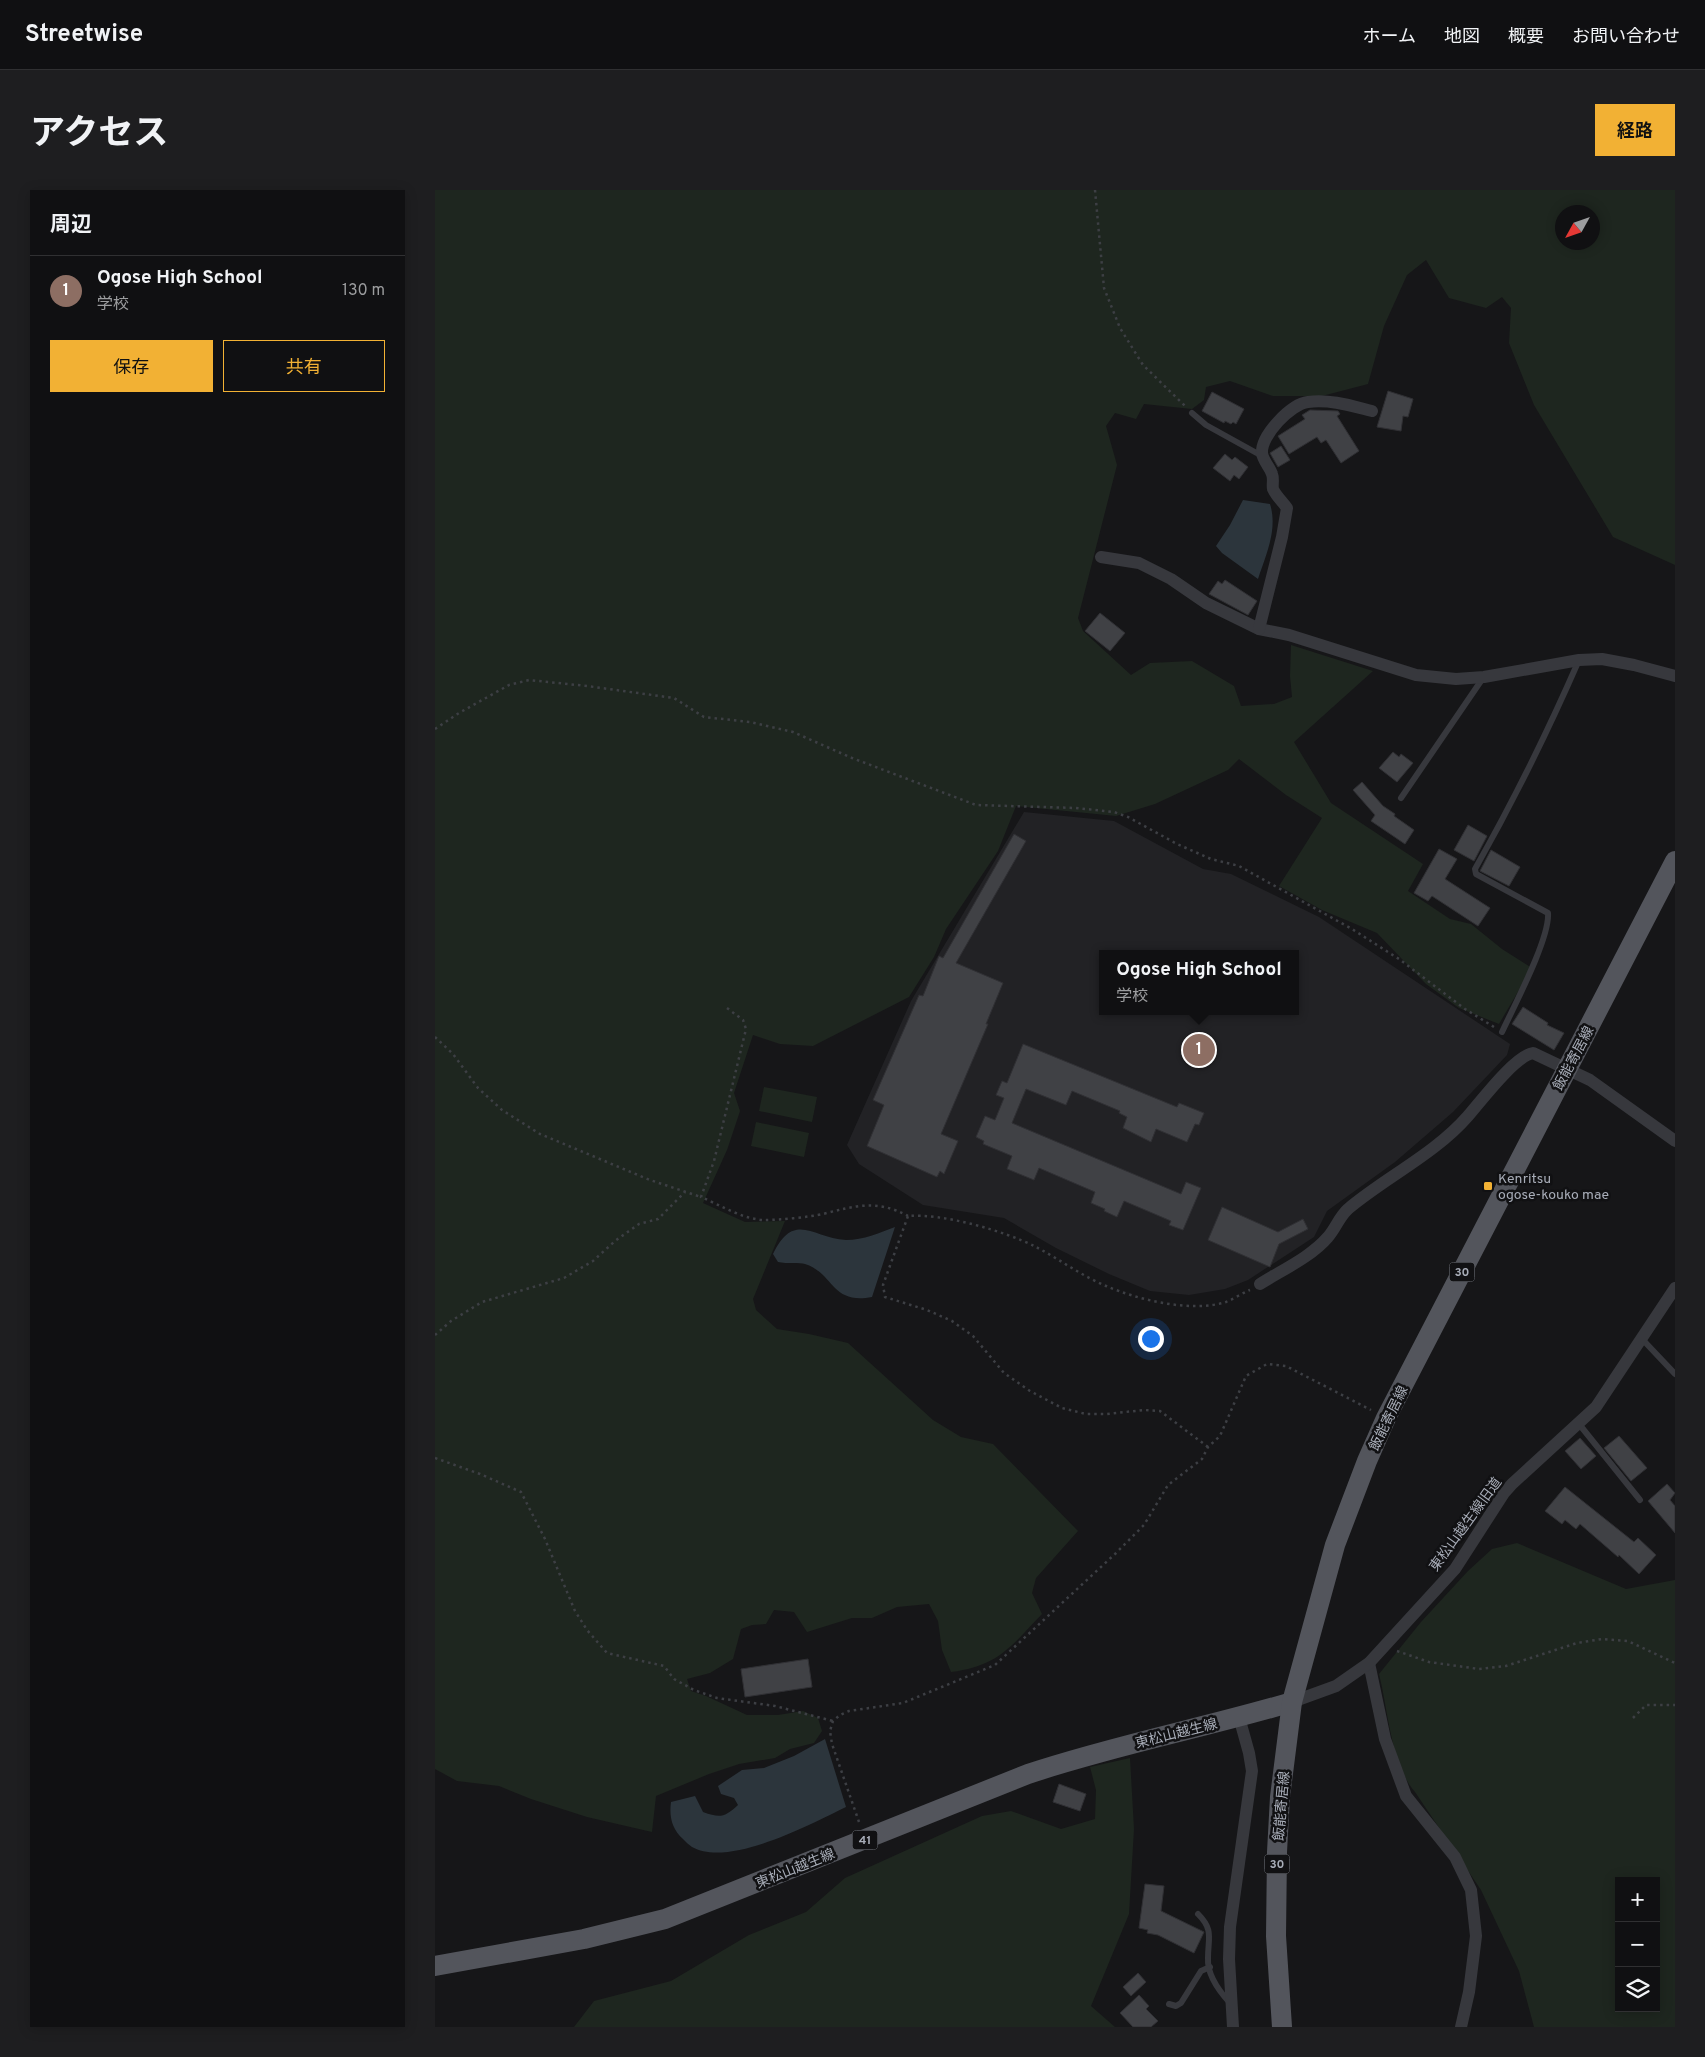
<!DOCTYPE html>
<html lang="ja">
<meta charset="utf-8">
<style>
:root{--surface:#101012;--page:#1e1e20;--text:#f1f3f6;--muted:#9c9d9f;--line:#303032;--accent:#f2b134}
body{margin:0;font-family:Overpass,"Noto Sans JP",sans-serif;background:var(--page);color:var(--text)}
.controls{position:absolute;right:15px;bottom:15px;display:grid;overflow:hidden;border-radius:0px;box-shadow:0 2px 12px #0003}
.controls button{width:45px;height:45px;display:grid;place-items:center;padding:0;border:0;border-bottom:1px solid var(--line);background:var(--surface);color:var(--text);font:25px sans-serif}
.compass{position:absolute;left:1120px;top:15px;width:45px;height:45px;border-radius:50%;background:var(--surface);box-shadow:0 2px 12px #0003;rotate:230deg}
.you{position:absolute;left:715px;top:1148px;width:18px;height:18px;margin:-12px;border:4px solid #fff;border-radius:50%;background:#1a73e8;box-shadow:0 0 0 8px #1a73e833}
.badge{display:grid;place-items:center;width:32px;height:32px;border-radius:50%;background:var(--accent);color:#fff;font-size:16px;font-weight:700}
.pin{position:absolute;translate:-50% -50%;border:2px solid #fff;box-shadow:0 1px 5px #0006}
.popup{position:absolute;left:664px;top:760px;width:200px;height:65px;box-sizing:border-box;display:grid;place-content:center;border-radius:0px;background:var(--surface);filter:drop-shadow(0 1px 4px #0005);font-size:16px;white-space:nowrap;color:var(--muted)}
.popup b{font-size:19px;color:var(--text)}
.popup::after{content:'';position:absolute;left:50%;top:100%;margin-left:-10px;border:10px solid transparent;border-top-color:var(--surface)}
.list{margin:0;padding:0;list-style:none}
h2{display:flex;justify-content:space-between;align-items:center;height:65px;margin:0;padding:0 20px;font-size:21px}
h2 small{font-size:16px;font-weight:400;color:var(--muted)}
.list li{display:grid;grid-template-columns:32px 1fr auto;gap:15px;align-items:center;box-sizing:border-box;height:70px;padding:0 20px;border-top:1px solid var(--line)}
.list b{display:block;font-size:19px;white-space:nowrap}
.list p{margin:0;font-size:16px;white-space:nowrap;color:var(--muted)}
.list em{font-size:16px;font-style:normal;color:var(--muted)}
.actions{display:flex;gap:10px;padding:15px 20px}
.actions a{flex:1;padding:11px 0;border:1px solid var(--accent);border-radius:0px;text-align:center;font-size:18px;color:var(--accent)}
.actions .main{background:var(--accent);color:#111}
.icon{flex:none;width:28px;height:28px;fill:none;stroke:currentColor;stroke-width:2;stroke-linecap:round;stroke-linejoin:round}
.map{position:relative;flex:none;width:1240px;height:1837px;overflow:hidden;border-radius:0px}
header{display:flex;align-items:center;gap:30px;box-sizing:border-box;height:70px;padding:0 25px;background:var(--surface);border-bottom:1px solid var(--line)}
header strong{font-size:24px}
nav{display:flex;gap:28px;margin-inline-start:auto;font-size:18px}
.intro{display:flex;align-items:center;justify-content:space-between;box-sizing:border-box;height:120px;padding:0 30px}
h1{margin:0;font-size:35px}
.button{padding:12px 22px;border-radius:0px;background:var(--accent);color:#111;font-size:18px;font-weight:700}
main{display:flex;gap:30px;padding:0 30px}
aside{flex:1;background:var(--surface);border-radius:0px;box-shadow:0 2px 12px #0003}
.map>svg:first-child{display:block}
.built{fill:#222225;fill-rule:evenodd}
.green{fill:#1e261f;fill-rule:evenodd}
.water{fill:#2c353c}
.building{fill:#404145;stroke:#303034}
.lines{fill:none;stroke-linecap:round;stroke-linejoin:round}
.path{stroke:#3d3f44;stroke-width:2.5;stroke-dasharray:2.5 4;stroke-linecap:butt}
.service{stroke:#37383d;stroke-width:6}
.minor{stroke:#37383d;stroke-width:12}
.primary{stroke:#53555c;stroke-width:20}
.poi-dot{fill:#f2b134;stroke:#111113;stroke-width:2}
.labels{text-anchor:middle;stroke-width:5;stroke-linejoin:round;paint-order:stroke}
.shield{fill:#111113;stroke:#7b7e86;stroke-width:1}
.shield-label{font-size:12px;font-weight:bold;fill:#a8adb8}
.street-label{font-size:14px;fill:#a8adb8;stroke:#111113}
.poi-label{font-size:14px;fill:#a8adb8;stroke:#111113;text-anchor:start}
</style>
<header>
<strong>Streetwise</strong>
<nav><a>ホーム</a><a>地図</a><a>概要</a><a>お問い合わせ</a></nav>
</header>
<div class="intro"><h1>アクセス</h1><a class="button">経路</a></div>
<main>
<aside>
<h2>周辺<small></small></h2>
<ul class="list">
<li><span class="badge" style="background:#8d6e63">1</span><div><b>Ogose High School</b><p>学校</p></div><em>130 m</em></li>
</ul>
<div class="actions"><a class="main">保存</a><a>共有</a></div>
</aside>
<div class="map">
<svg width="1240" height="1837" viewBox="0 0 1240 1837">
<rect width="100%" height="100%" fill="#161618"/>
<!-- built -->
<path class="built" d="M589 622 679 631 768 679 796 684 884 727 1075 854 1072 865 1018 922 960 972 892 1021 879 1047 813 1090 790 1099 754 1105 715 1101 674 1084 621 1058 569 1028 488 1015 424 974 412 955 476 811ZM668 764H860V821H668Z"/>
<!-- green -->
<g class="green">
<path d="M0 0H1240V375L1178 347 1099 215 1074 153 1076 118 1067 107 1051 118 1014 108 991 70 972 85 949 136 933 194 887 206H838L795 191 771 197 769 210 757 219 709 214 701 229 680 223 671 236 682 275 643 428 648 441 696 485 715 473 757 471 799 496 806 516 839 514 857 507 855 486 856 455 938 481 859 552 896 613 988 674 973 701 1015 729 1036 734 1067 759 1097 778 1064 834 1024 818 991 794 942 743 887 720 844 696 887 628 851 605 804 569 793 580 720 614 681 626 581 616 563 661 511 739 499 767 474 807 378 856 345 854 318 845 299 903 305 921 292 960 268 1013 310 1032 350 1031 318 1109 321 1120 342 1139 374 1144 413 1153 498 1230 526 1247 558 1254 643 1341 601 1388 597 1403 607 1424C576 1456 564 1476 516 1482L507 1460 503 1431 494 1414 462 1417 437 1428H417L372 1442 359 1422 339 1420 331 1434 317 1435 306 1439 298 1469 275 1483 252 1489 256 1501 271 1506 312 1525H343L368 1521 383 1528 387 1541 379 1553 355 1559 340 1568 304 1574 274 1584 221 1606 217 1642 152 1627 96 1609 64 1596 22 1591 0 1579ZM1128 22H1158V52H1128Z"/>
<path d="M329 897 382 907 377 932 324 921Z"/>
<path d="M321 932 374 943 369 967 316 956Z"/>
<path d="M1082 1353 1191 1399 1240 1390V1837H1099L1084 1781 1046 1700 980 1602C956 1575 953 1519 944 1484L986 1432 1033 1381 1057 1359ZM1184 1691H1221V1818H1184Z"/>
<path d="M695 1568 699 1639 694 1724 656 1816 680 1837H139L159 1811 236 1791 314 1745 371 1722 410 1688 547 1626 576 1621 626 1639 660 1629 661 1600 655 1577Z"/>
</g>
<!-- water -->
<g class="water">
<path d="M808 310 835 314C843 339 831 365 823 389L787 363 781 356 795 335Z"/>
<path d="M460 1037 437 1107C396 1115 399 1083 370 1074 365 1072 352 1074 343 1072L338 1064C359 1020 378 1048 411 1050 429 1050 444 1043 460 1037Z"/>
<path d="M390 1549 411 1617C376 1634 294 1678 257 1657 254 1655 251 1652 248 1649 237 1639 234 1627 236 1612L260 1606 268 1622C285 1628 289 1628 303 1615L299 1608 286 1604 283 1596 307 1580 329 1578 359 1566Z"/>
</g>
<!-- building -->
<g class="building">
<path d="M953 201 978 209 973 227 968 226 966 241 942 237Z"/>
<path d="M777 202 809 219 801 234 798 232 796 234 790 231 789 233 767 221Z"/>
<path d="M875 220 903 221 905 224 902 226 924 261 906 273 891 250 886 253 882 247 854 264 843 246 870 229 867 225Z"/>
<path d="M846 256 855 270 843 277 835 263Z"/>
<path d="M790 264 797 270 800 267 813 277 804 289 799 285 795 291 778 278Z"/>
<path d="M790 390 822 411 813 425 774 404 783 391 787 394Z"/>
<path d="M665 423 690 443 675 461 650 441Z"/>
<path d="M958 562 964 567 966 564 978 573 962 592 944 578Z"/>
<path d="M927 592 948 616 960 624 959 626 979 640 970 654 936 631 940 625 918 600Z"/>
<path d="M1033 635 1052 646 1039 671 1019 660Z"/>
<path d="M579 644 591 651 521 773 568 793 551 834H553L506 944 523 951 509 984 505 981 502 987 432 956 449 915 438 910 484 805 488 806 504 766 508 768Z"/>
<path d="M1004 659 1022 669 1010 689 1055 718 1043 736 997 706 993 711 979 703Z"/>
<path d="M1056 660 1085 677 1074 696 1045 681Z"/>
<path d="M1088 817 1113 833 1112 835 1129 843 1119 860 1077 834Z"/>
<path d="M588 854 742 917 744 913 769 923 764 935 760 934 752 952 721 939 716 952 688 938 692 927 684 923 685 921 637 901 631 915 591 899 577 933 746 1004 751 992 766 998 748 1040 734 1035 736 1031 689 1011 682 1027 669 1021 670 1019 656 1013 660 1002 604 978 599 990 572 979 577 966 548 954 549 951 541 947 550 926 560 930 569 908 561 905 567 891 572 893Z"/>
<path d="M787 1017 843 1042 868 1029 873 1039 844 1054 835 1077 773 1050Z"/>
<path d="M1184 1246 1212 1278 1196 1291 1169 1258Z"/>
<path d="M1145 1248 1161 1266 1146 1279 1130 1261Z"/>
<path d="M1232 1294 1240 1303 1235 1310 1240 1316V1343L1213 1311Z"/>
<path d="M1130 1297 1199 1352 1203 1348 1221 1365 1204 1384 1184 1365 1183 1367 1145 1334 1141 1339 1130 1330 1127 1334 1110 1321Z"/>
<path d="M373 1469 377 1497 310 1507 306 1479Z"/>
<path d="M624 1594 651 1604 645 1621 618 1612Z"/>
<path d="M710 1694 729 1696 726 1721 769 1742 759 1763 723 1745 712 1743 713 1740 704 1738Z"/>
<path d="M703 1783 711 1792 696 1806 688 1797Z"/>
<path d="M704 1805 714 1816 711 1819 723 1831 716 1837H698L685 1823Z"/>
</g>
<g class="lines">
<!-- path -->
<g class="path">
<path d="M660 0 669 98 685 138 708 175 750 216"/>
<path d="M0 539 24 523 74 495 94 490 152 496 239 508 269 527 315 532 358 542 417 568 541 615 641 618 679 622 693 627 742 654 776 669 804 676 917 739 964 769 1030 819 1059 837"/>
<path d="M292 818 308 830 311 839 279 971 266 1007C285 1015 309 1030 330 1030 344 1030 375 1027 388 1024 419 1016 442 1009 473 1026"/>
<path d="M0 847 18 864 43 898 67 920 105 944 215 990 266 1007"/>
<path d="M0 1145 16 1131 47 1112 129 1088 158 1071 180 1051 204 1034 223 1029 250 1002"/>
<path d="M773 1257 725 1221 709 1220 672 1224H651L627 1218 595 1201 569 1183 538 1146 517 1131 492 1120 450 1107 448 1095 473 1026C507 1023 570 1041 601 1057 624 1069 647 1086 671 1096 704 1110 756 1123 791 1112 799 1109 807 1103 815 1100"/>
<path d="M0 1268 45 1284 86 1302 110 1349 140 1421 152 1440 172 1463 229 1476 239 1489 259 1500 282 1508 340 1516 398 1531"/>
<path d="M962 1461 994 1472 1044 1479 1071 1476 1142 1453 1167 1449 1193 1451 1240 1473"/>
<path d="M1198 1528 1211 1515H1240"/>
<path d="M424 1632 397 1554 395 1541 398 1531 405 1525 414 1521 468 1513 560 1475 680 1364 709 1335 733 1295 767 1269 773 1257 785 1246 811 1186 832 1174 851 1176 936 1220"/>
</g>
<!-- service -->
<g class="service">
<path d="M757 223 771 235 827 266"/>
<path d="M966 608 1048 488"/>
<path d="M1067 842C1079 816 1115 748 1113 723L1041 684 1040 679C1078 612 1113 541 1144 470"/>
<path d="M1208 1150 1240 1184"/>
<path d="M1144 1234 1205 1310"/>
<path d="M763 1724C779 1740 773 1748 773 1768 772 1784 784 1801 795 1813"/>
<path d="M734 1814 741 1816 746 1813 766 1781 775 1777"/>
</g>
<!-- minor -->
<g class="minor">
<path d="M666 367 704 373 736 389 771 413 824 439 854 445 981 485 1021 489 1049 487 1144 470 1167 469 1199 475 1240 486"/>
<path d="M824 439 847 347 852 318C848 312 841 306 838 299 837 295 839 289 837 284 835 277 828 271 827 263 826 245 856 214 873 212 895 209 917 216 937 221"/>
<path d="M825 1094C847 1080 876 1067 893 1047 901 1038 904 1027 913 1019 951 987 1000 964 1033 926 1047 910 1079 867 1098 863L1155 890 1240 951"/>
<path d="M934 1473 950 1549 971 1606 1020 1667 1036 1700 1041 1746 1034 1802 1026 1837"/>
<path d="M857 1512 901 1496 934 1473 1020 1379 1069 1303 1077 1294 1161 1217 1240 1098"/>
<path d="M798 1837 794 1769 795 1737 817 1581 814 1563 804 1527"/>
</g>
<!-- primary -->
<g class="primary">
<path d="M0 1776 149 1749 230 1729 593 1584C680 1555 769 1538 857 1512"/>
<path d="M847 1837 841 1746 842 1662 845 1607 857 1512 900 1355 932 1271 951 1228 1240 671"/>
</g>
</g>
<!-- markers -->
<rect class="poi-dot" x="1048" y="991" width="10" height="10" rx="2.5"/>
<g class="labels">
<!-- shield labels -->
<g class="shield">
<rect x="1014.5" y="1072.5" width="25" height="19" rx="4"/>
<rect x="417.5" y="1640.5" width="25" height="19" rx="4"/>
<rect x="829.5" y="1664.5" width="25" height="19" rx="4"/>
</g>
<g class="shield-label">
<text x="1027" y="1086">30</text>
<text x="430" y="1654">41</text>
<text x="842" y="1678">30</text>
</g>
<!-- street labels -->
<g class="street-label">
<text transform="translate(1138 868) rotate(-62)" y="5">飯能寄居線</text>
<text transform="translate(953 1228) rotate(-64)" y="5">飯能寄居線</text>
<text transform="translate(1030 1334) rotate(-54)" y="5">東松山越生線旧道</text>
<text transform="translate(741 1543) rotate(-14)" y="5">東松山越生線</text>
<text transform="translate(846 1616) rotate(-85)" y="5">飯能寄居線</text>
<text transform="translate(360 1678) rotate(-22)" y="5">東松山越生線</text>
</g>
<!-- poi labels -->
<g class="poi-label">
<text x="1063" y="993">Kenritsu<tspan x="1063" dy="16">ogose-kouko mae</tspan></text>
</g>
</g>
</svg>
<div class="controls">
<button>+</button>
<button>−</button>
<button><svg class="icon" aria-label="layers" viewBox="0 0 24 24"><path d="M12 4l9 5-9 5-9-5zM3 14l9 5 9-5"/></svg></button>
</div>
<svg class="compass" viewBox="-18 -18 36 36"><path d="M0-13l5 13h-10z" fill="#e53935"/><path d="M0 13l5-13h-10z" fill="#9c9d9f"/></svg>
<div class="you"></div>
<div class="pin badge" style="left:764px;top:860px;background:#8d6e63">1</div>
<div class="popup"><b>Ogose High School</b>学校</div>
</div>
</main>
